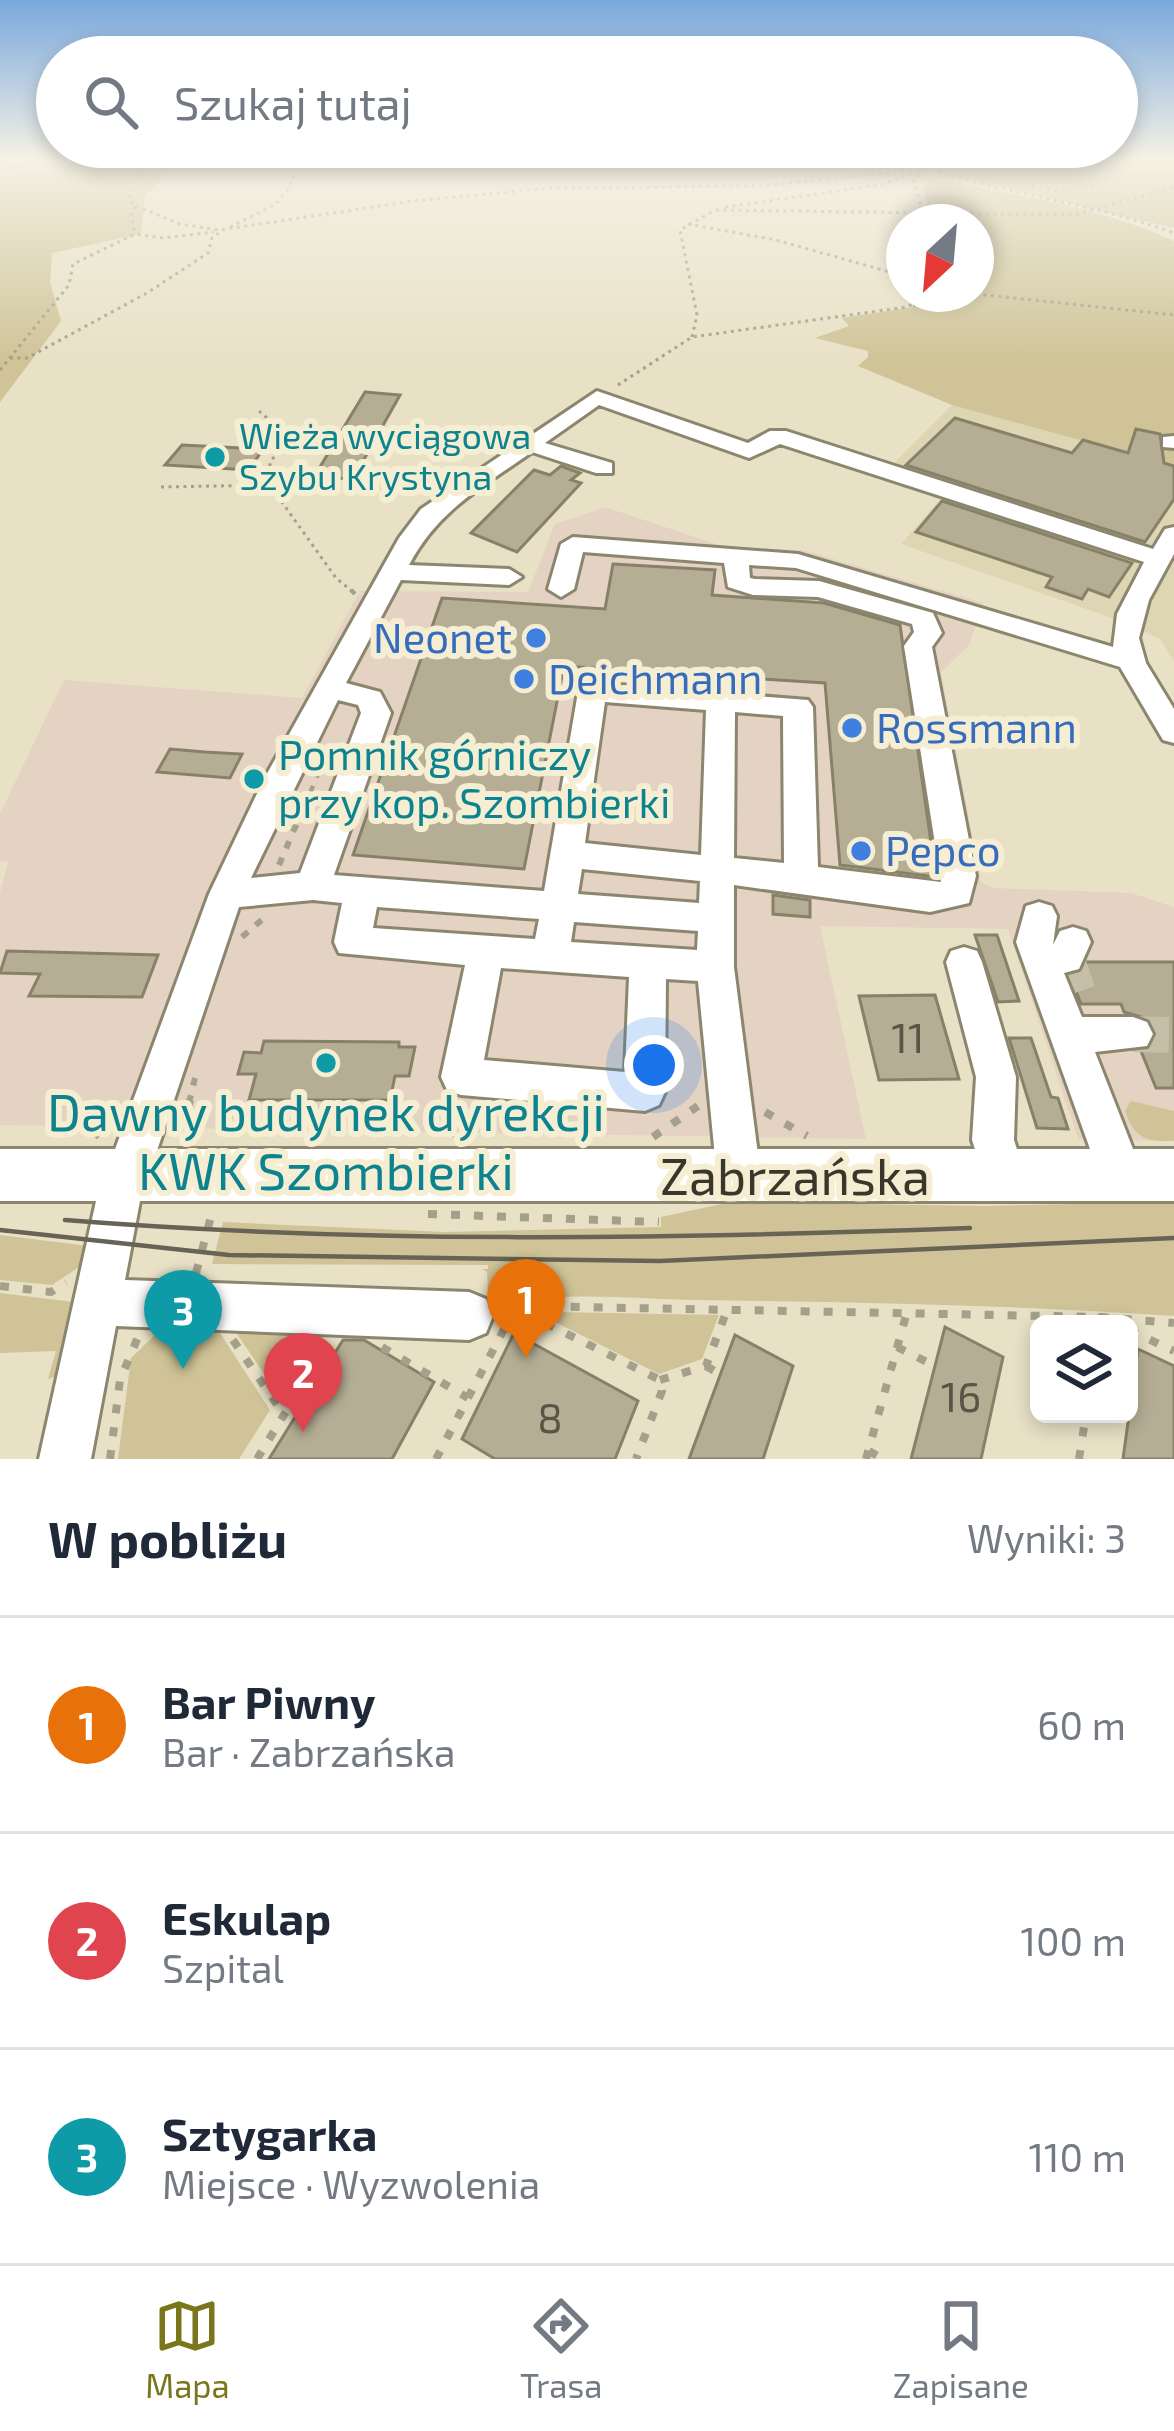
<!DOCTYPE html>
<html lang="pl">
<meta charset="utf-8">
<style>
:root{--surface:#fff;--page:#f6f6f7;--text:#1f2937;--muted:#747a83;--line:#e0e1e3;--accent:#7a761b}
body{margin:0;font-family:"Exo 2",sans-serif;background:var(--page);color:var(--text)}
.controls{position:absolute;right:36px;bottom:36px;display:grid;overflow:hidden;border-radius:18px;box-shadow:0 6px 18px #0003}
.controls button{width:108px;height:108px;display:grid;place-items:center;padding:0;border:0;border-bottom:3px solid var(--line);background:var(--surface);color:var(--text);font:60px sans-serif}
.compass{position:absolute;left:886px;top:204px;width:108px;height:108px;border-radius:50%;background:var(--surface);box-shadow:0 6px 18px #0003;rotate:206deg}
.you{position:absolute;left:654px;top:1065px;width:42px;height:42px;margin:-30px;border:9px solid #fff;border-radius:50%;background:#1a73e8;box-shadow:0 0 0 18px #1a73e833}
.badge{display:grid;place-items:center;width:78px;height:78px;border-radius:50%;background:var(--accent);color:#fff;font-size:39px;font-weight:700}
.pin{position:absolute;translate:-50% -99px;filter:drop-shadow(0 3px 6px #0008)}
.pin::after{content:'';position:absolute;top:63px;width:42px;height:36px;background:inherit;clip-path:polygon(0 0,100% 0,50% 100%)}
.list{margin:0;padding:0;list-style:none}
h2{display:flex;justify-content:space-between;align-items:center;height:156px;margin:0;padding:0 48px;font-size:51px}
h2 small{font-size:39px;font-weight:400;color:var(--muted)}
.list li{display:grid;grid-template-columns:78px 1fr auto;gap:36px;align-items:center;box-sizing:border-box;height:216px;padding:0 48px;border-top:3px solid var(--line)}
.list b{display:block;font-size:45px;white-space:nowrap}
.list p{margin:0;font-size:39px;white-space:nowrap;color:var(--muted)}
.list em{font-size:39px;font-style:normal;color:var(--muted)}
.icon{flex:none;width:66px;height:66px;fill:none;stroke:currentColor;stroke-width:2;stroke-linecap:round;stroke-linejoin:round}
.map{position:relative;flex:none;width:1174px;height:1459px;overflow:hidden}
.search{position:absolute;background:var(--surface);box-shadow:0 6px 18px #0003;left:36px;right:36px;top:36px;height:132px;display:flex;align-items:center;gap:30px;box-sizing:border-box;padding:0 42px;border-radius:66px;color:var(--muted);font-size:45px}
.sheet{height:804px;background:var(--surface)}
nav{display:flex;justify-content:space-around;align-items:center;box-sizing:border-box;height:168px;border-top:3px solid var(--line);background:var(--surface);font-size:33px;color:var(--muted)}
nav a{display:grid;justify-items:center;gap:6px}
nav .on{color:var(--accent)}
.map>svg:first-child{display:block}
.commercial{fill:#e4d3c2}
.built{fill:#ded5b3}
.green{fill:#cfc397}
.building{fill:#b5ae95;stroke:#888169;stroke-width:3}
.lines{fill:none;stroke-linecap:round;stroke-linejoin:round}
.minor-tunnel{stroke:#c5bfa7;stroke-width:36;stroke-dasharray:36 18;stroke-linecap:butt}
.minor-casing{stroke:#8c866e;stroke-width:6}
.major-casing{stroke:#8c866e;stroke-width:6}
.path-far3{stroke:#a5a08b;stroke-width:3;stroke-dasharray:3 4.5;stroke-linecap:butt}
.path-far2{stroke:#a5a08b;stroke-width:4.5;stroke-dasharray:6 9;stroke-linecap:butt}
.path-far1{stroke:#a5a08b;stroke-width:6;stroke-dasharray:8 10;stroke-linecap:butt}
.path{stroke:#a5a08b;stroke-width:8;stroke-dasharray:9 14;stroke-linecap:butt}
.minor{fill:#fff;fill-rule:evenodd}
.major{fill:#fff;fill-rule:evenodd}
.tram{stroke:#676355;stroke-width:4.5}
.culture-dot{fill:#0f9aa8;stroke:#f5eed3;stroke-width:4.5}
.shop-dot{fill:#3f7fe0;stroke:#f5eed3;stroke-width:4.5}
.labels{text-anchor:middle;stroke-width:12;stroke-linejoin:round;paint-order:stroke}
.far-culture-label{font-size:36px;fill:#0d838f;stroke:#f5eed3;text-anchor:start}
.shop-label{font-size:42px;fill:#366cbe;stroke:#f5eed3;text-anchor:start}
.culture-label{font-size:42px;fill:#0d838f;stroke:#f5eed3;text-anchor:start}
.near-number-label{font-size:42px;fill:#585446}
.near-culture-label{font-size:51px;fill:#0d838f;stroke:#f5eed3}
.near-street-label{font-size:51px;fill:#39362c;stroke:#f5eed3}
</style>
<div class="map">
<svg width="1174" height="1459" viewBox="0 0 1174 1459">
<rect width="100%" height="100%" fill="#e8e1c6"/>
<!-- commercial -->
<path class="commercial" d="M605 507 728 548 802 550 984 603 969 645 941 672 981 882 993 888 1131 893 1174 907V1141L1078 1139 1008 929 820 926 866 1139 0 1125V893L8 862 0 861V814L64 680 302 698 360 591 528 592 555 524Z"/>
<!-- built -->
<path class="built" d="M952 405 1174 466V661L1160 639 1115 619 901 544 944 495 883 474Z"/>
<!-- green -->
<g class="green">
<path d="M0 158H181L145 196 141 234 52 253 50 282 61 321 0 402Z"/>
<path d="M1014 158H1174V228L947 174Z"/>
<path d="M931 179C1012 194 1099 206 1174 241V466L952 405 858 366 868 357V351L815 338 849 326 842 318 926 305 944 294H976V222H932L923 188Z"/>
<path d="M1131 1101 1174 1111V1141C1146 1142 1135 1139 1125 1111Z"/>
<path d="M731 1202 984 1206 1174 1202V1316C1016 1305 857 1302 698 1300 631 1299 553 1289 489 1308L487 1272 482 1269H488V1265L212 1264 223 1222 445 1232 661 1227V1217Z"/>
<path d="M0 1235 88 1246 82 1265 52 1285 0 1280Z"/>
<path d="M0 1293 74 1302 60 1375 48 1379 56 1351 0 1353Z"/>
<path d="M555 1312 719 1315 702 1359 659 1374 553 1321Z"/>
<path d="M332 1323 283 1402 233 1328Z"/>
<path d="M218 1330 270 1410 239 1459H118L131 1358 157 1333Z"/>
</g>
<!-- building -->
<g class="building">
<path d="M365 392 400 395 353 479 314 477Z"/>
<path d="M955 418 1072 453 1083 440 1128 453 1136 429 1160 434 1164 463 1174 466V499L1145 542 906 465Z"/>
<path d="M182 445 263 449 249 470 165 465Z"/>
<path d="M561 466 580 473 571 480 581 483 517 552 471 533 534 470 550 475Z"/>
<path d="M942 501 1132 563 1109 597 1088 589 1082 599 1046 587 1052 577 916 532Z"/>
<path d="M613 564 715 570 712 595 824 603 900 625 936 877 840 865 825 683 564 666 524 869 353 855 442 598 605 609Z"/>
<path d="M170 749 205 752 242 754 230 778 157 772Z"/>
<path d="M773 895 810 900V917L773 914Z"/>
<path d="M975 935H997L1019 1001 998 1002Z"/>
<path d="M7 951 158 955 142 997 29 996 40 974 0 973Z"/>
<path d="M1087 962H1174V1088H1156L1141 1051 1151 1048 1157 1036 1151 1020 1124 1012 1121 1004H1081L1070 976 1080 973Z"/>
<path d="M935 995 959 1079 879 1080 859 996Z"/>
<path d="M1009 1038H1031L1051 1097 1058 1098 1068 1129 1037 1128Z"/>
<path d="M264 1041 399 1042V1047H415L409 1076H395L390 1100H249L256 1074H238L244 1052 261 1053Z"/>
<path d="M945 1327 1003 1357 981 1459H911Z"/>
<path d="M514 1333 638 1401 615 1459H495L462 1439Z"/>
<path d="M735 1335 793 1366 763 1459H689Z"/>
<path d="M343 1340H364L434 1382 392 1459H269Z"/>
<path d="M1138 1349 1174 1366V1459H1123Z"/>
</g>
<g class="lines">
<!-- minor-tunnel -->
<g class="minor-tunnel">
<path d="M1066 958 1082 1004"/>
<path d="M1133 1034 1174 1035"/>
</g>
<!-- minor casing -->
<g class="minor-casing">
<g id="minor">
<path d="M597 391 748 443 770 431H786L1153 549 1165 529 1174 527V554L1149 600 1139 638 1146 663 1174 709V743L1163 740 1120 667 796 568 749 565 750 578 755 579 819 581 933 613 942 633 932 647 976 876 969 903 930 912 734 885V967L761 1178 754 1193 739 1199 724 1193 717 1178 698 981 666 979 665 1092 659 1105 645 1111 461 1095 447 1090 441 1077 465 965 339 953 334 942 342 903 313 900 239 907 140 1201 125 1280 469 1292 486 1299 493 1316 486 1333 469 1340 116 1326 91 1459H39L96 1201 209 894 264 779 399 538 421 509ZM599 405 749 458 780 444 1144 562 1117 614 1113 647 798 554 573 537 561 544 548 589 561 597 574 589 583 552 724 563 728 587 753 595 818 597 912 624 914 632 904 646 941 882 818 867 813 707 808 700 592 683 578 692 544 891 334 875 391 713 380 692 346 683 401 580 509 585 522 577 509 569 409 565C438 510 482 487 532 452L596 473H612V463L545 443ZM338 700 358 705 361 713 300 873 251 878ZM605 702 706 710 701 855 585 843ZM735 712 783 716 784 863 734 858ZM582 869 700 881 699 903 578 894ZM377 907 539 919 535 939 373 928ZM574 922 698 931 697 950 571 942ZM501 968 629 977 625 1072 484 1060Z"/>
<path d="M1174 436V448L1163 447V437Z"/>
<path d="M1039 902 1052 906 1057 916 1053 945 1060 931 1073 927 1086 931 1091 942 1079 969 1064 973 1082 1017H1133L1147 1022 1153 1034 1147 1046 1095 1052 1144 1177 1137 1192 1122 1198 1107 1192 1100 1177 1016 942 1026 906Z"/>
<path d="M964 947 977 951 982 962 1016 1077 1014 1140 1026 1177 1019 1192 1004 1198 989 1192 972 1140 976 1077 946 962 951 951Z"/>
</g>
</g>
<!-- major casing -->
<g class="major-casing">
<rect id="major" x="0" y="1149" width="1174" height="52"/>
</g>
<!-- path-far3 -->
<g class="path-far3">
<path d="M40 158 144 169 131 187 129 200 136 206 131 213 135 234"/>
<path d="M902 158C990 194 1085 200 1174 233"/>
<path d="M0 169 48 163"/>
<path d="M925 169 914 180 925 222"/>
<path d="M939 173 1004 158"/>
<path d="M1032 186 1057 191 1100 184"/>
<path d="M136 206 180 224 220 230 413 201 552 188 761 186 925 169"/>
<path d="M725 207 880 185 914 173"/>
<path d="M716 210 1074 215 1174 187"/>
<path d="M688 224 776 240 904 276"/>
<path d="M230 227 276 204 289 188 299 161 292 158"/>
<path d="M976 294 1174 315"/>
<path d="M913 306 960 294"/>
<path d="M692 337 697 315 680 230 715 210"/>
<path d="M10 358H27L147 293 208 253 212 238 220 232"/>
<path d="M0 370 69 285 73 264 135 234 164 238 214 232"/>
<path d="M618 385 692 337 907 307 930 294"/>
<path d="M259 411 285 434 264 477 336 578 354 593"/>
<path d="M161 487 269 485"/>
</g>
<!-- path-far2 -->
<g class="path-far2">
<path d="M351 590 355 594"/>
<path d="M299 819 326 755"/>
</g>
<!-- path-far1 -->
<g class="path-far1">
<path d="M279 865 300 816"/>
<path d="M242 937 265 917"/>
<path d="M189 1103 195 1078"/>
</g>
<!-- path -->
<g class="path">
<path d="M190 1100 186 1115 191 1137"/>
<path d="M765 1112 807 1136"/>
<path d="M94 1136 113 1121"/>
<path d="M452 1137 456 1113"/>
<path d="M653 1137 698 1106"/>
<path d="M428 1214 659 1222"/>
<path d="M196 1273 213 1209"/>
<path d="M0 1286 51 1292 66 1282"/>
<path d="M529 1308 541 1321 660 1380 662 1391 636 1459"/>
<path d="M502 1310 527 1306 1101 1317 1174 1323"/>
<path d="M1100 1324 1101 1317 1115 1324"/>
<path d="M1129 1330 1174 1351"/>
<path d="M233 1340 284 1415"/>
<path d="M382 1347 468 1398"/>
<path d="M897 1347 935 1366"/>
<path d="M706 1366 720 1374"/>
<path d="M660 1380 706 1366 727 1310"/>
<path d="M869 1451 883 1459"/>
<path d="M110 1459 120 1380 138 1337"/>
<path d="M257 1459 326 1346"/>
<path d="M436 1459 514 1310"/>
<path d="M866 1459 907 1312"/>
<path d="M1079 1459 1086 1414"/>
</g>
<!-- minor -->
<use href="#minor" class="minor"/>
<!-- major -->
<use href="#major" class="major"/>
<!-- tram -->
<g class="tram">
<path d="M65 1220C367 1244 668 1239 970 1228"/>
<path d="M0 1230 229 1255 660 1261 1174 1238"/>
</g>
</g>
<!-- sky -->
<linearGradient id="sky" x2="0" y2="1"><stop stop-color="#7aa8dd"/><stop offset="0.44" stop-color="#f5f2e5"/><stop offset="1" stop-color="#f5f2e5" stop-opacity="0"/></linearGradient>
<rect width="1174" height="362" fill="url(#sky)"/>
<!-- markers -->
<g class="culture-dot">
<circle cx="215" cy="457" r="12"/>
<circle cx="254" cy="779" r="12"/>
<circle cx="326" cy="1063" r="12"/>
</g>
<g class="shop-dot">
<circle cx="536" cy="638" r="12"/>
<circle cx="524" cy="679" r="12"/>
<circle cx="852" cy="728" r="12"/>
<circle cx="861" cy="851" r="12"/>
</g>
<g class="labels">
<!-- far-culture labels -->
<g class="far-culture-label">
<text x="239" y="449">Wieża wyciągowa<tspan x="239" dy="41">Szybu Krystyna</tspan></text>
</g>
<!-- shop labels -->
<g class="shop-label">
<text x="512" y="653" text-anchor="end">Neonet</text>
<text x="548" y="694">Deichmann</text>
<text x="876" y="743">Rossmann</text>
<text x="885" y="866">Pepco</text>
</g>
<!-- culture labels -->
<g class="culture-label">
<text x="278" y="770">Pomnik górniczy<tspan x="278" dy="48">przy kop. Szombierki</tspan></text>
</g>
<!-- near-number labels -->
<g class="near-number-label">
<text x="908" y="1053">11</text>
<text x="961" y="1412">16</text>
<text x="550" y="1433">8</text>
</g>
<!-- near-culture labels -->
<g class="near-culture-label">
<text x="326" y="1131">Dawny budynek dyrekcji<tspan x="326" dy="59">KWK Szombierki</tspan></text>
</g>
<!-- near-street labels -->
<g class="near-street-label">
<text x="795" y="1195">Zabrzańska</text>
</g>
</g>
</svg>
<div class="controls">
<button><svg class="icon" aria-label="layers" viewBox="0 0 24 24"><path d="M12 4l9 5-9 5-9-5zM3 14l9 5 9-5"/></svg></button>
</div>
<svg class="compass" viewBox="-18 -18 36 36"><path d="M0-13l5 13h-10z" fill="#e53935"/><path d="M0 13l5-13h-10z" fill="#747a83"/></svg>
<div class="you"></div>
<div class="pin badge" style="left:526px;top:1358px;background:#e8710a">1</div>
<div class="pin badge" style="left:303px;top:1432px;background:#e0444e">2</div>
<div class="pin badge" style="left:183px;top:1369px;background:#0f9aa8">3</div>
<div class="search"><svg class="icon" aria-label="search" viewBox="0 0 24 24"><circle cx="10" cy="10" r="6"/><path d="M15 15l6 6"/></svg>Szukaj tutaj</div>
</div>
<section class="sheet">
<h2>W pobliżu<small>Wyniki: 3</small></h2>
<ul class="list">
<li><span class="badge" style="background:#e8710a">1</span><div><b>Bar Piwny</b><p>Bar · Zabrzańska</p></div><em>60 m</em></li>
<li><span class="badge" style="background:#e0444e">2</span><div><b>Eskulap</b><p>Szpital</p></div><em>100 m</em></li>
<li><span class="badge" style="background:#0f9aa8">3</span><div><b>Sztygarka</b><p>Miejsce · Wyzwolenia</p></div><em>110 m</em></li>
</ul>
</section>
<nav>
<a class="on"><svg class="icon" aria-label="map" viewBox="0 0 24 24"><path d="M3 6l6-2 6 2 6-2v14l-6 2-6-2-6 2zM9 4v14M15 6v14"/></svg>Mapa</a>
<a><svg class="icon" aria-label="directions" viewBox="0 0 24 24"><path d="M12 3l9 9-9 9-9-9zM9 14v-3h6M13 9l2 2-2 2"/></svg>Trasa</a>
<a><svg class="icon" aria-label="saved" viewBox="0 0 24 24"><path d="M7 4h10v16l-5-4-5 4z"/></svg>Zapisane</a>
</nav>
